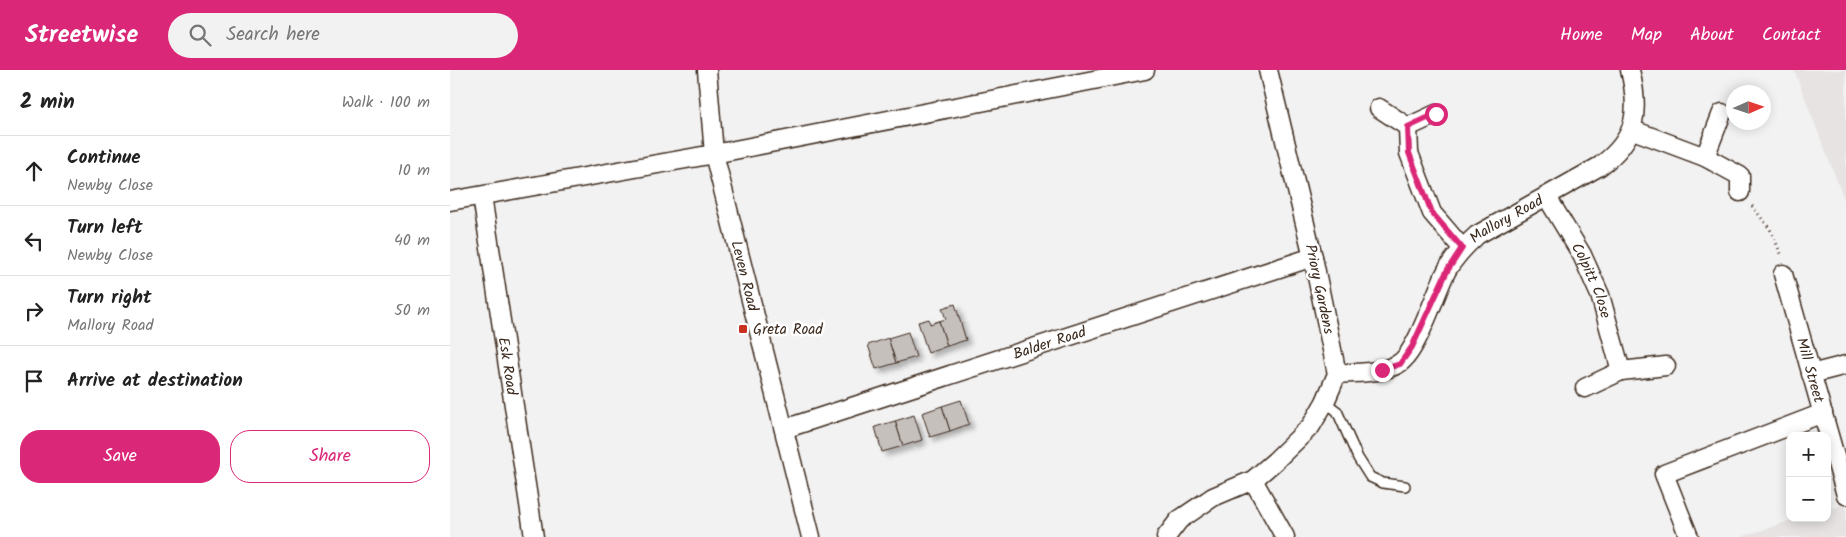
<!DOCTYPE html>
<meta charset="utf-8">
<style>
:root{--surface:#fff;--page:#f2f2f2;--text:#222;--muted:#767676;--line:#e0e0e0;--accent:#db2777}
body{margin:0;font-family:Kalam,sans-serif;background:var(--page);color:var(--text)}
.controls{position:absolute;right:15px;bottom:15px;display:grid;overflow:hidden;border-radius:10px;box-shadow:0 2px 12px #0003}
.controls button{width:45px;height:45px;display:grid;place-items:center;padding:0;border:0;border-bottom:1px solid var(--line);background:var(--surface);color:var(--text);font:25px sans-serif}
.compass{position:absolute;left:1276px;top:15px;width:45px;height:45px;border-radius:50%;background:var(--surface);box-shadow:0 2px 12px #0003;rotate:87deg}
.stop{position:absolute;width:15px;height:15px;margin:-11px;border:4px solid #db2777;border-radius:50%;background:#fff}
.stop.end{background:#db2777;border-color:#fff;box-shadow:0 1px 5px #0008}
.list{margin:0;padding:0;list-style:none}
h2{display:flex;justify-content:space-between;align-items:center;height:65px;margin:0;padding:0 20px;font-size:21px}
h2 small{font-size:16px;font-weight:400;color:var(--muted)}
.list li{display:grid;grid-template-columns:32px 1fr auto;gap:15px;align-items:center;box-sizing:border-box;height:70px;padding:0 20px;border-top:1px solid var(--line)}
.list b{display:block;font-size:19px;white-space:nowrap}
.list p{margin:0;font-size:16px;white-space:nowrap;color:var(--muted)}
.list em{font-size:16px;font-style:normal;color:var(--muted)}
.actions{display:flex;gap:10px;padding:15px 20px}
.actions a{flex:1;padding:11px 0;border:1px solid var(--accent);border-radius:20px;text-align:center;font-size:18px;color:var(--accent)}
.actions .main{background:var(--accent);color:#fff}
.icon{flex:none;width:28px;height:28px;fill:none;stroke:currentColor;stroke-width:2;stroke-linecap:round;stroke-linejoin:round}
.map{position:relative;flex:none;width:1396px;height:467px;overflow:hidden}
header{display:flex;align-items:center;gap:30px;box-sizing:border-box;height:70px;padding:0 25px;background:var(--accent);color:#fff}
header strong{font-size:24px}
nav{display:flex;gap:28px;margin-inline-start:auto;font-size:18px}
.search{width:350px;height:45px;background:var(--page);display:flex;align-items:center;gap:12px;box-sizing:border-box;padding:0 18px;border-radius:28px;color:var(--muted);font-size:19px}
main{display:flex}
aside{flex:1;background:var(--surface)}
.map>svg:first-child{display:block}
.built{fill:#e6e3e2}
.building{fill:#c6c0bd;stroke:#3b2a1e;filter:url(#shadow)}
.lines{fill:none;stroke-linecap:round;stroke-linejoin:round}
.lane-casing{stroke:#3b2a1e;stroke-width:12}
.street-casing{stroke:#3b2a1e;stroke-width:21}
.path{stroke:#3b2a1e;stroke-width:3;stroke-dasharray:1 4;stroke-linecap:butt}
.lane{stroke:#fff;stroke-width:9}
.street{stroke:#fff;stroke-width:18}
.route{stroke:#db2777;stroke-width:6}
.poi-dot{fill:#c8321e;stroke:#fff;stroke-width:2}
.labels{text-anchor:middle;stroke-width:5;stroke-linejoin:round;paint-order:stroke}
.street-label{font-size:15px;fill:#3b2a1e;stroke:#fff}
.poi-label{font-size:15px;fill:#3b2a1e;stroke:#fff;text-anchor:start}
</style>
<header>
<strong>Streetwise</strong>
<div class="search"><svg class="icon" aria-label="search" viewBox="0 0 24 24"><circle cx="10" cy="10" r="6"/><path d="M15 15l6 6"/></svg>Search here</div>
<nav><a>Home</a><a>Map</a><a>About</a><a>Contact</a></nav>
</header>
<main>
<aside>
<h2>2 min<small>Walk · 100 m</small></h2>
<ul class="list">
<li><svg class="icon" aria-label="ahead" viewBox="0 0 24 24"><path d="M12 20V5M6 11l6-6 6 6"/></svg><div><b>Continue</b><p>Newby Close</p></div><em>10 m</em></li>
<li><svg class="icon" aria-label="left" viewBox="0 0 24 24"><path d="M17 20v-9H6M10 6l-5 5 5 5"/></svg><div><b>Turn left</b><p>Newby Close</p></div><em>40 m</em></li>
<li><svg class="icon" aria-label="right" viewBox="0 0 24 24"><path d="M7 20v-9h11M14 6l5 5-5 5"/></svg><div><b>Turn right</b><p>Mallory Road</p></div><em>50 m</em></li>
<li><svg class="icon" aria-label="arrive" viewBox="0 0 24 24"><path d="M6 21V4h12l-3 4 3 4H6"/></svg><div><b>Arrive at destination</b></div></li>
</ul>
<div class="actions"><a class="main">Save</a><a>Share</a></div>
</aside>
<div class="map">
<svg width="1396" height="467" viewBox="0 0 1396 467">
<defs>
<filter id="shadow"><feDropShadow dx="4.5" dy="4.5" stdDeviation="2.5" flood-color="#0004"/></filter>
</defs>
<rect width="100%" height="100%" fill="#f3f2f2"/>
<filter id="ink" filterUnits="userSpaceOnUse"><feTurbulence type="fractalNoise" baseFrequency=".02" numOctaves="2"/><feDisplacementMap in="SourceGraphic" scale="10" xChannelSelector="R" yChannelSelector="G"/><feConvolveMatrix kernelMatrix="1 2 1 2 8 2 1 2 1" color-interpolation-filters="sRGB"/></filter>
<g filter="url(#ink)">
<!-- built -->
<g class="built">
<path d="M1344 0H1396V134Z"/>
<path d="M1396 434V467H1291L1349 448H1377V440Z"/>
</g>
<!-- building -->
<g class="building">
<path d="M505 234 516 270 497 276 489 251 496 249 492 238Z"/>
<path d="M479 249 480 254 489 251 497 276 478 283 468 252Z"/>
<path d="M458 262 466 287 446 293 438 268Z"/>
<path d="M438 268 446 293 426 299 418 275Z"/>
<path d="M511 330 519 354 500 361 492 336Z"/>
<path d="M492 336 500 361 480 367 472 343Z"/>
<path d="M464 345 472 370 453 376 445 351Z"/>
<path d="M445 351 453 376 432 382 425 357Z"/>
</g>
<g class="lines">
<!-- lane casing -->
<g class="lane-casing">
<path id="lane" d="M875 332 887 341 908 388 920 407 933 413 955 416"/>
</g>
<!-- street casing -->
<g class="street-casing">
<g id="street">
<path id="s1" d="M257 0 264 84 361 467"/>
<path d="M929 38 958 57 986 44"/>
<path d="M958 57 959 83 982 143 1012 178"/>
<path d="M1183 60 1255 87 1290 106V122"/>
<path d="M1255 87 1272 43"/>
<path id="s2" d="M32 126 84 467"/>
<path id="s3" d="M1097 127 1132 185 1150 225 1171 301"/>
<path d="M0 131 264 84 695 0"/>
<path id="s4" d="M1333 204 1396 425"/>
<path id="s5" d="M887 304C907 302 930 304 948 294 967 284 986 220 997 200 1005 186 1015 176 1027 165L1150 96C1187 69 1190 42 1180 0"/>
<path d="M1361 304 1396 295"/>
<path d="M1135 318 1171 301 1216 296"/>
<path id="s6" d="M334 359 863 187"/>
<path d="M803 410 835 467"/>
<path d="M716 467 729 450 763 427 803 410 825 391 861 356 875 332 887 304 863 187 818 0"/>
<path d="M1239 467 1214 404 1373 343"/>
</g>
</g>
<!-- path -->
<path class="path" d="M1302 136 1320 159 1332 186"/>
<!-- lane -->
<use href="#lane" class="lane"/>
<!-- street -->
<use href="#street" class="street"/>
</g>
</g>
<g class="lines" filter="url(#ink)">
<!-- route -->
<path class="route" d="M932 300 950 294 962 277 997 201 1012 178 982 143 959 83 958 57 986 44"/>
</g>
<!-- markers -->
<rect class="poi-dot" x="288" y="254" width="10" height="10" rx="2.5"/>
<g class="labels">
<!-- street labels -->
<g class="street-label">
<text dy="5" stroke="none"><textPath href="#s5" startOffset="249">Mallory Road</textPath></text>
<text dy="5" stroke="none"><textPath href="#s1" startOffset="210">Leven Road</textPath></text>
<text dy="5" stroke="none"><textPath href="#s3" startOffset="95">Colpitt Close</textPath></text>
<text transform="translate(870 219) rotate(78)" y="5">Priory Gardens</text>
<text dy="5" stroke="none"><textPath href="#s6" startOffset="279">Balder Road</textPath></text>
<text dy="5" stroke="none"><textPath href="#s2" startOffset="172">Esk Road</textPath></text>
<text dy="5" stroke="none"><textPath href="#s4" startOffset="100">Mill Street</textPath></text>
</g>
<!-- poi labels -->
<g class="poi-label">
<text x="303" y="264">Greta Road</text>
</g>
</g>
</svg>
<div class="controls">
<button>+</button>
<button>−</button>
</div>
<svg class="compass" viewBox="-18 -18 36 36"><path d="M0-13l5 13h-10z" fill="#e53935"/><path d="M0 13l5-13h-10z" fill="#767676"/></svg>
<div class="stop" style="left:986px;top:44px"></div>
<div class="stop end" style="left:932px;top:300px"></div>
</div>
</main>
